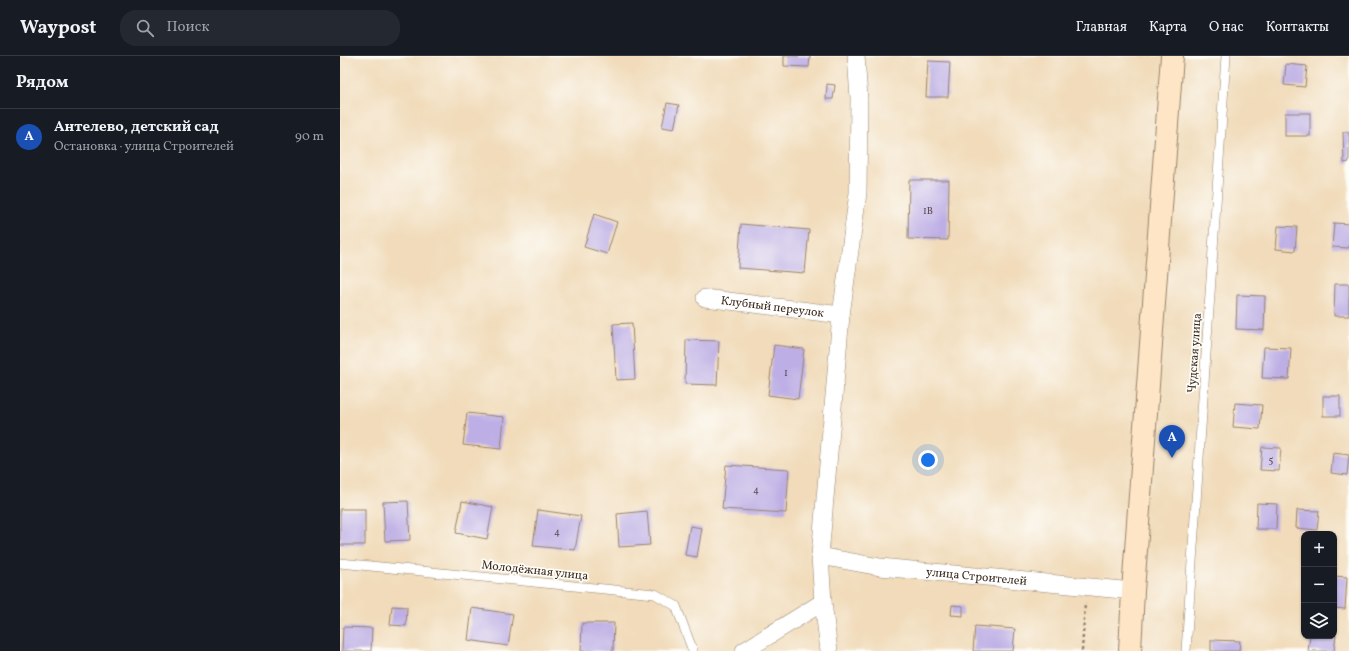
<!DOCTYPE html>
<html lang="ru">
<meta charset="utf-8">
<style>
:root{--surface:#171b24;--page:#242831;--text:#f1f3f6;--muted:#9ea1a6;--line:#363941;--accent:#c8321e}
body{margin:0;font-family:Vollkorn,serif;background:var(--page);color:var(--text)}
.controls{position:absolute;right:12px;bottom:12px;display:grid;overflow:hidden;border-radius:8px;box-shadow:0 1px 3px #0004}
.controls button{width:36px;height:36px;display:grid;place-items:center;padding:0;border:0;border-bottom:1px solid var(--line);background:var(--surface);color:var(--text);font:20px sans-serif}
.you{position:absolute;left:588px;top:404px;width:14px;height:14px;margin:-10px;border:3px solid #fff;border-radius:50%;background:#1a73e8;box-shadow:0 0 0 6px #1a73e833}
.badge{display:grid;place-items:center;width:26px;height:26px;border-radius:50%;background:var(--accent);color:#fff;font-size:13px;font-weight:700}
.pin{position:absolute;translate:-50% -33px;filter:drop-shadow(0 1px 2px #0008)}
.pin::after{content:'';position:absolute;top:21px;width:14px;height:12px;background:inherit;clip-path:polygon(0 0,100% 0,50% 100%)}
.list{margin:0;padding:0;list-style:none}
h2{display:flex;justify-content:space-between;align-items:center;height:52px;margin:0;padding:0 16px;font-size:17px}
h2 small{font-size:13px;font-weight:400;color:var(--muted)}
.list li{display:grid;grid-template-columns:26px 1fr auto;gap:12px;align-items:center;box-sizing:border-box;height:56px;padding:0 16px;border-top:1px solid var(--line)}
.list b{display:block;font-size:15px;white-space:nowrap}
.list p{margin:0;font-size:13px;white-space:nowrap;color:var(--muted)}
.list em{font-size:13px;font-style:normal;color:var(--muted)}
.icon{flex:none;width:22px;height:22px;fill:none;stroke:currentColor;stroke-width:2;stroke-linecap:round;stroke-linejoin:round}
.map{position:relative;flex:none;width:1009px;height:595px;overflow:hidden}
header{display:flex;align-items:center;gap:24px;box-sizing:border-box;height:56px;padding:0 20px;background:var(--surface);border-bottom:1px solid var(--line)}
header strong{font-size:19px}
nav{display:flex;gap:22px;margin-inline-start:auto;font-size:14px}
.search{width:280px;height:36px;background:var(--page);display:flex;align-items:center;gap:10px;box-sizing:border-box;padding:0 14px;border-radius:16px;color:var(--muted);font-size:15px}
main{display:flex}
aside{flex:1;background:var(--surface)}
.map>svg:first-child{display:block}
.building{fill:#bdafe5}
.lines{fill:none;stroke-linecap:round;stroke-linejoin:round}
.lane-casing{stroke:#96826c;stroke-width:10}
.street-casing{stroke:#96826c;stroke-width:18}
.secondary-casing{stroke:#96826c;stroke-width:24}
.path{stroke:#96826c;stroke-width:2.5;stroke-dasharray:3 3;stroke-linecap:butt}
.lane{stroke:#fff;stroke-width:9}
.street{stroke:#fff;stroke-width:17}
.secondary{stroke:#fee5c5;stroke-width:22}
.labels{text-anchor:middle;stroke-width:3.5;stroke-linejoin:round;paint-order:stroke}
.number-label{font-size:10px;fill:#5c4b50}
.street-label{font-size:12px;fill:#3b2a1e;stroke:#fdfcf7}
</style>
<header>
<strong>Waypost</strong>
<div class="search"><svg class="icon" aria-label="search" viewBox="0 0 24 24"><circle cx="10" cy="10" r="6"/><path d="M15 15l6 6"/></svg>Поиск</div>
<nav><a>Главная</a><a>Карта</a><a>О нас</a><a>Контакты</a></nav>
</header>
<main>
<aside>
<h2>Рядом<small></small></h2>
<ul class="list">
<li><span class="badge" style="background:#1a4fb4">A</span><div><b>Антелево, детский сад</b><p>Остановка · улица Строителей</p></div><em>90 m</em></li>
</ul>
</aside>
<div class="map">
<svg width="1009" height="595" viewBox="0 0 1009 595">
<rect width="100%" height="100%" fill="#fdfcf7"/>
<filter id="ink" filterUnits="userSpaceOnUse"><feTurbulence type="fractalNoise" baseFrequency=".025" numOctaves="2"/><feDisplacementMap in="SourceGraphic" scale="8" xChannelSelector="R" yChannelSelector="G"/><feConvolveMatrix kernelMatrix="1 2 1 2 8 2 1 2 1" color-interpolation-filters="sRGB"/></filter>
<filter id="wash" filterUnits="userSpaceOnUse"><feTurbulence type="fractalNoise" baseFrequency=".012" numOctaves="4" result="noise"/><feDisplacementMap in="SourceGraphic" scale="16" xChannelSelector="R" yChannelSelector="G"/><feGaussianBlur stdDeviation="0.9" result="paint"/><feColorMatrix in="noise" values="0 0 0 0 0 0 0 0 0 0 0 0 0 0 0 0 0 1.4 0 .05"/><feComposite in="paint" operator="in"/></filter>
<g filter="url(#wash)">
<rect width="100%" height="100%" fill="#f1dbba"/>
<g id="blocks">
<!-- building -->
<g class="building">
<path d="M444 0H470L469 11 444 10Z"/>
<path d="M588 5 610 6 608 41H586Z"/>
<path d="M946 8 967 10 965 31 944 29Z"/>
<path d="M487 28 495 29 493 43H486Z"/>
<path d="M327 47 339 49 334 73 322 71Z"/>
<rect x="945" y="57" width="25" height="23"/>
<path d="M1003 76H1009V106L1004 107Z"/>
<path d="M569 124H609L608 184 568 183Z"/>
<path d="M254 158 277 166 267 198 244 191Z"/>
<path d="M994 167 1009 168V192L992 191Z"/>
<path d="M401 168 469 174 465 217 398 212Z"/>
<path d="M938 170 957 171 955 195 936 193Z"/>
<path d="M995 228H1009V260H994Z"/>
<path d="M897 239 925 240 924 274 896 273Z"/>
<path d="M292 267 295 323 276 324 273 268Z"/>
<path d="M346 284 379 285 377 329 345 328Z"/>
<path d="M434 289 464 293 458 343 428 339Z"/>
<path d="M924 291 951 292 949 323 922 322Z"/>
<rect x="983" y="340" width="17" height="20"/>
<path d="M895 347 922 349 920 373 893 371Z"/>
<path d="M127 357 164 361 161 393 123 389Z"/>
<path d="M922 391 941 392 939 415 920 414Z"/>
<path d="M993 397 1009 399 1007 419 991 417Z"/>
<path d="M386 409 449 413 446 457 382 453Z"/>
<path d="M68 445 70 484 45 485 43 446Z"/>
<path d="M122 445 153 451 147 483 116 477Z"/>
<path d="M917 447 937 448 936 473H916Z"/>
<rect x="0" y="453" width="25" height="36"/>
<path d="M198 454 241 460 235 494 193 490Z"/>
<path d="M957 454 979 455 977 474 956 472Z"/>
<path d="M307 455 310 489 279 491 277 458Z"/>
<path d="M350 470 362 472 357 501 345 499Z"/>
<path d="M994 520 1007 521 1005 553 994 552Z"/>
<path d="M612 549 623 550V560L611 559Z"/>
<path d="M52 550 67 551 66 570 50 569Z"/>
<path d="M132 552 173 558 168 590 128 584Z"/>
<path d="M242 567H274L273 595H241Z"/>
<path d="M635 570 675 573 673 595H633Z"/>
<path d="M3 571 32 572 31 595H2Z"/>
<path d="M994 579H996L994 595H968L970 580H994Z"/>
<path d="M871 584 900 585 899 595H871Z"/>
</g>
</g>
</g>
<g filter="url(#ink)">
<use href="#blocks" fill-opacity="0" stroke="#96826c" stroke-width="1"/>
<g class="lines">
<!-- lane casing -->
<g class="lane-casing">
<g id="lane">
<path d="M0 507 315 538 336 550 353 595"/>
<path d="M846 595 886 0"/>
</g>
</g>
<!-- street casing -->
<g class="street-casing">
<g id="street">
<path id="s1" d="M365 242 501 259"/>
<path id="s2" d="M480 500 540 511 793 535"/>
<path d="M404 595 483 546"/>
<path d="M489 595 483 546 480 500 501 259 518 137 519 42 516 0"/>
</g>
</g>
<!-- secondary casing -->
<g class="secondary-casing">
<path id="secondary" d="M790 595 793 535 832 0"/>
</g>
<!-- path -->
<path class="path" d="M742 595 745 547"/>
<!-- lane -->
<use href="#lane" class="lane"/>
<!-- street -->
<use href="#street" class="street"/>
<!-- secondary -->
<use href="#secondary" class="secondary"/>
</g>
</g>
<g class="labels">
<!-- number labels -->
<g class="number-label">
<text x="588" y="158">1В</text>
<text x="446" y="320">1</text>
<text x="931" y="407">5</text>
<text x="416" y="437">4</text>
<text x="217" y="479">4</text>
</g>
<!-- street labels -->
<g class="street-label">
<text dy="4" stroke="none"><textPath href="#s1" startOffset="68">Клубный переулок</textPath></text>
<text transform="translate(854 297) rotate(-86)" y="4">Чудская улица</text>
<text transform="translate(195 514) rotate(6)" y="4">Молодёжная улица</text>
<text dy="4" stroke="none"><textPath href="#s2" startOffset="158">улица Строителей</textPath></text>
</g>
</g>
</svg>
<div class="controls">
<button>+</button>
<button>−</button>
<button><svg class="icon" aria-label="layers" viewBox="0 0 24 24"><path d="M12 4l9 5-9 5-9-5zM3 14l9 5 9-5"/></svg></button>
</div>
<div class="you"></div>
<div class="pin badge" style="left:832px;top:402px;background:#1a4fb4">A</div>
</div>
</main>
